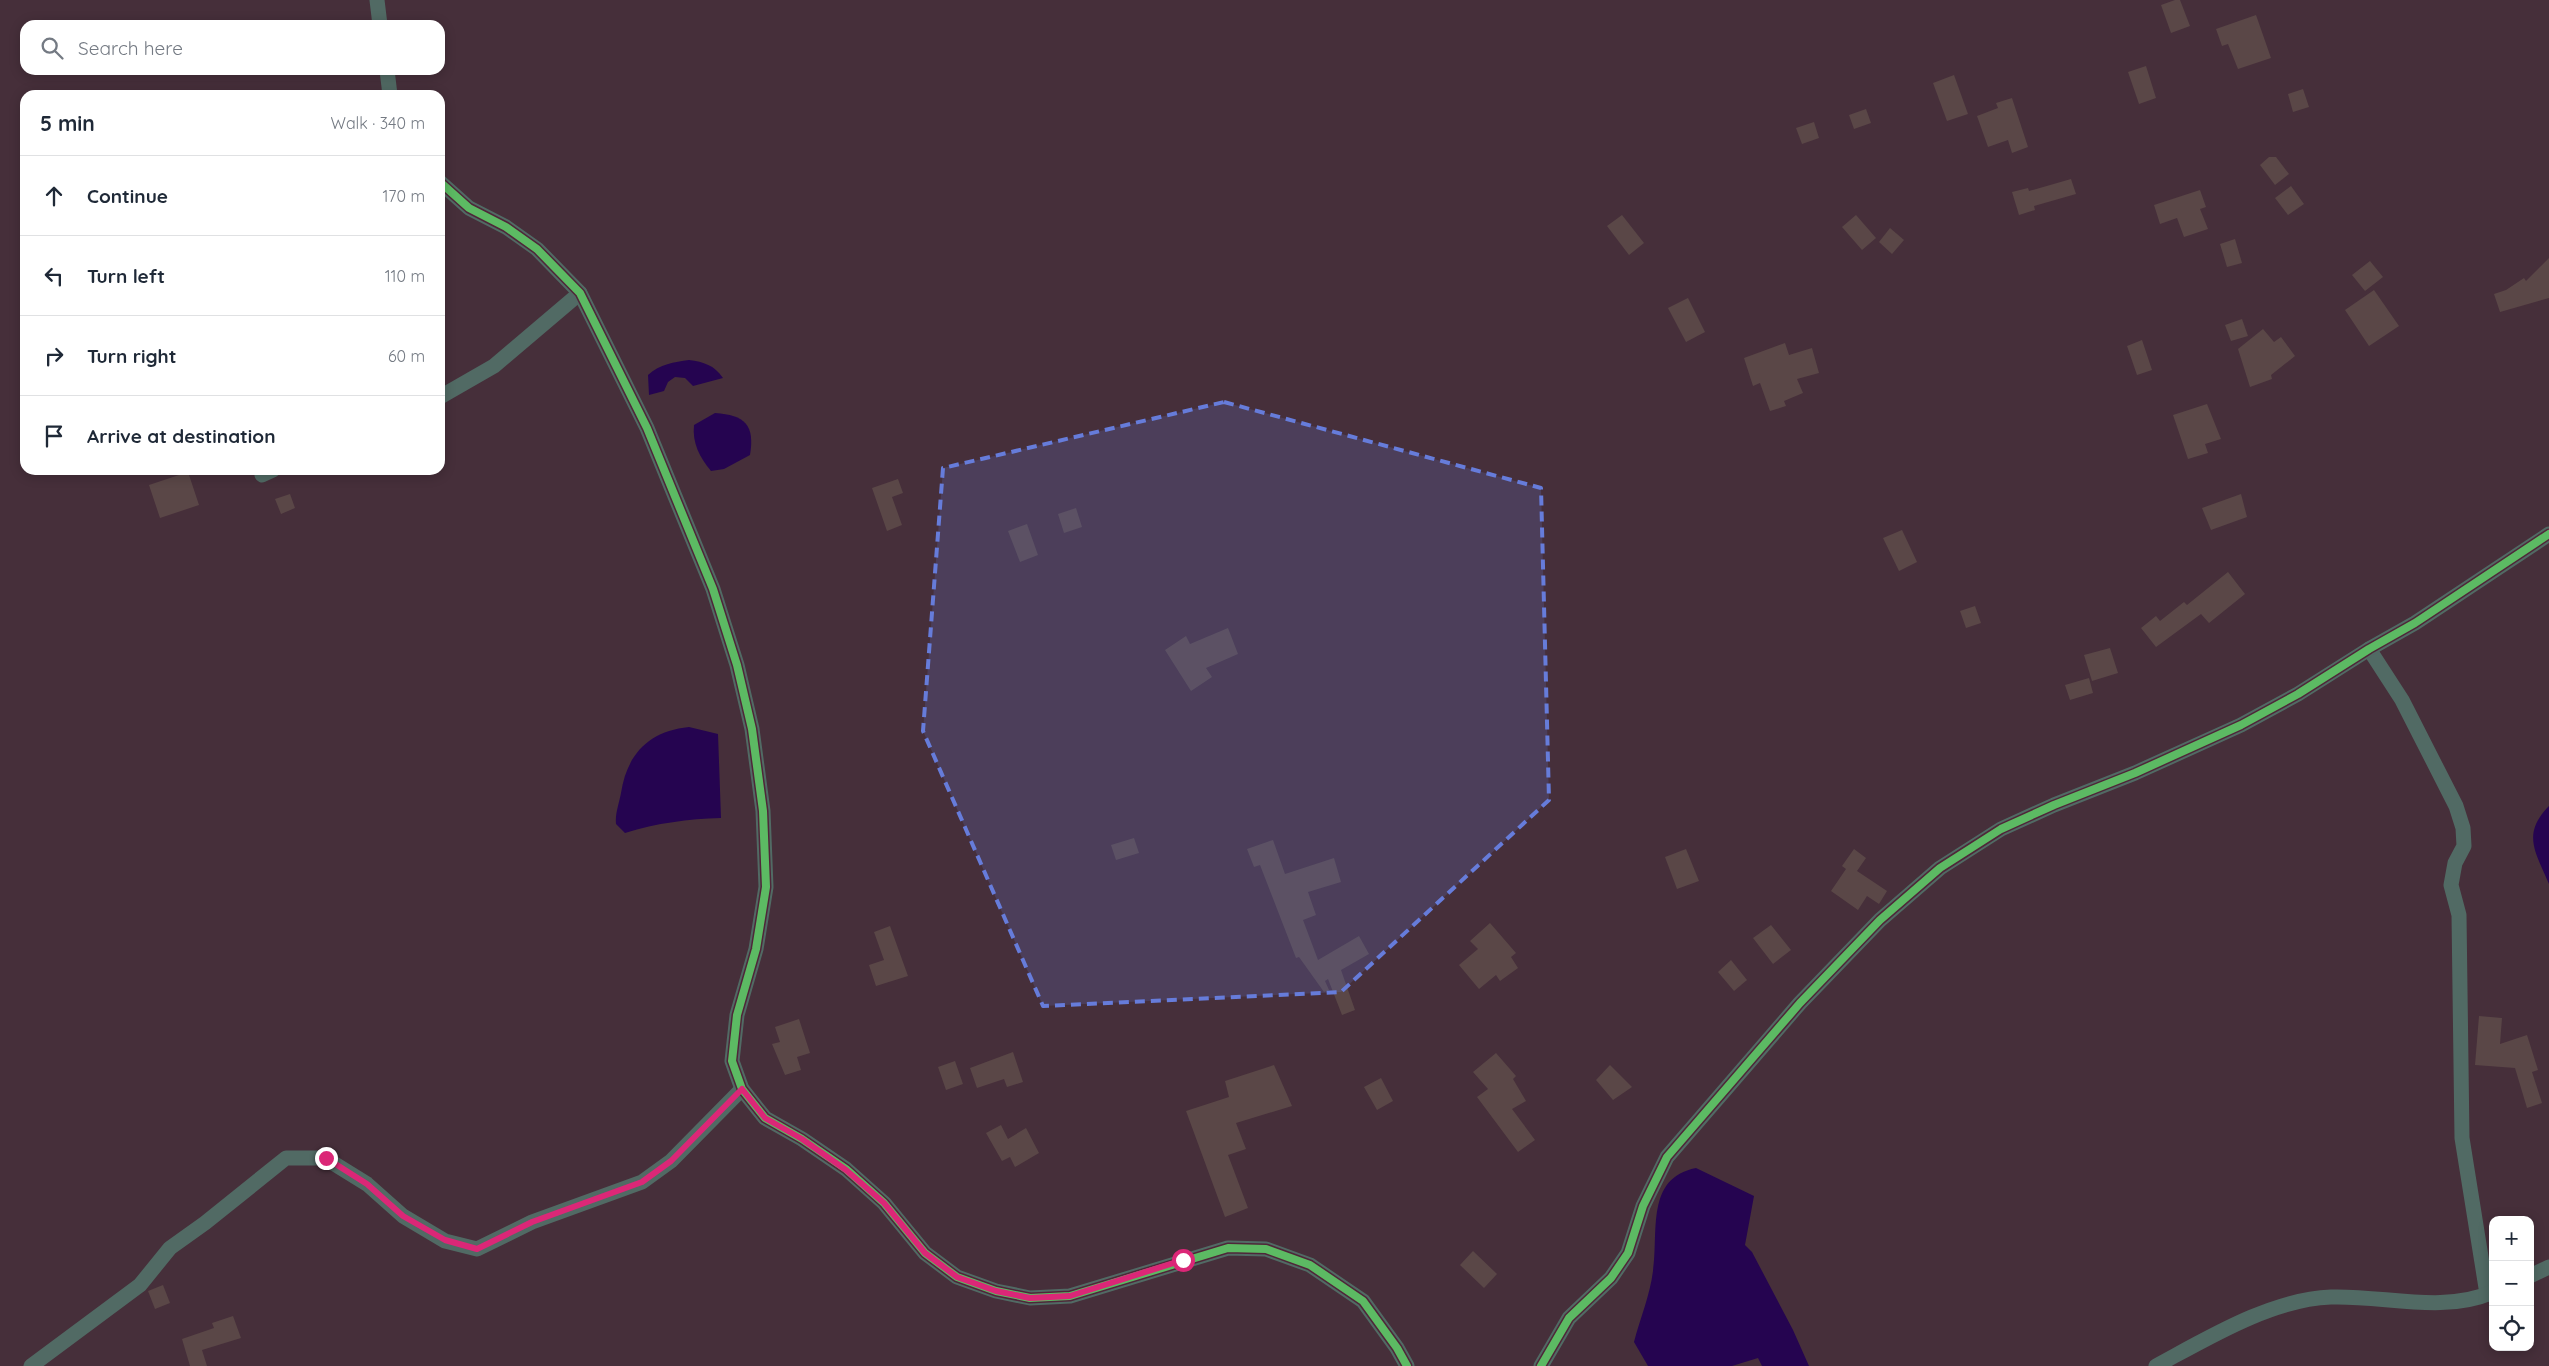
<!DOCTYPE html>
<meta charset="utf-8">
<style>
:root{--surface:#fff;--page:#f2f2f3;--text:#1f2937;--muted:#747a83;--line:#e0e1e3}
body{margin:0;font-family:Quicksand,sans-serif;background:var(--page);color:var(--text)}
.controls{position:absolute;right:15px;bottom:15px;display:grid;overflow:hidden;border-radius:10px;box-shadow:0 2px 12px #0003}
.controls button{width:45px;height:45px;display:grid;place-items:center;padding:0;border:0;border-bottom:1px solid var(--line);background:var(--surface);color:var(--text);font:25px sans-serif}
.stop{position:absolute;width:15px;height:15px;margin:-11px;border:4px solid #db2777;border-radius:50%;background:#fff}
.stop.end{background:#db2777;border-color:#fff;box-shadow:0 1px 5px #0008}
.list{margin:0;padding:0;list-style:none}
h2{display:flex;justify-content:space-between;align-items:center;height:65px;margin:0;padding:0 20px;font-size:21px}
h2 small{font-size:16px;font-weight:400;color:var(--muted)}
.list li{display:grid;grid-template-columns:32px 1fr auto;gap:15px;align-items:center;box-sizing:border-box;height:80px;padding:0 20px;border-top:1px solid var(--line)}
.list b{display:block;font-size:19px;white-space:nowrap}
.list em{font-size:16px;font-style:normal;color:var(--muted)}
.icon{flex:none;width:28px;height:28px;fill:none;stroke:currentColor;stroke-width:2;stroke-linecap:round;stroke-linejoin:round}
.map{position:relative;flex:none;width:2549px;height:1366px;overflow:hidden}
.search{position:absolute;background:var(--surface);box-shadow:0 2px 12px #0003;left:20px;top:20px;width:425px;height:55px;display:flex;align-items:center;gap:12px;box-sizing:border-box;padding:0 18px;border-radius:15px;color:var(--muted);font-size:19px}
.panel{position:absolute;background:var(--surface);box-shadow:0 2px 12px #0003;left:20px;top:90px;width:425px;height:385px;border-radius:15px}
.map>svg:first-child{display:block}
.water{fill:#250450}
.building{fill:#5a4747}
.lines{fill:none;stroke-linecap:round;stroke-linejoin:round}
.street{stroke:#516a64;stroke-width:15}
.cycleway-casing{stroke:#4f2639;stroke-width:11}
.cycleway{stroke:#5cba63;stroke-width:8}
.route{stroke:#db2777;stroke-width:6}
.marked{fill:#667cda;fill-opacity:0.2;stroke:#667cda;stroke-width:4;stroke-dasharray:10 6;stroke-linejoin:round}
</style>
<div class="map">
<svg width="2549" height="1366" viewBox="0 0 2549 1366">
<rect width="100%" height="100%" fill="#462f3a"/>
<!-- water -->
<g class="water">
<path d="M689 360C704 362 714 365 723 378L693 386 685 378 675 377 668 382 664 391 649 395 648 375C660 364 674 362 689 360Z"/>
<path d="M715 413C745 415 755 425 750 455L724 469 711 471C700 458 692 443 694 425Z"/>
<path d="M689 727 718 734 721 818C688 819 657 823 625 833L616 824C615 813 619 804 621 793 627 754 649 731 689 727Z"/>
<path d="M2549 806V884C2536 853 2521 834 2549 806Z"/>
<path d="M1696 1168 1754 1196 1745 1245 1752 1252 1793 1330 1809 1366H1762L1758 1358 1732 1366H1648L1634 1342C1640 1319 1650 1295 1653 1271 1659 1232 1645 1178 1696 1168Z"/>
</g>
<!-- building -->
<g class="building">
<path d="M2175 0H2180L2190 26 2171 33 2161 5Z"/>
<path d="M2256 15 2271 58 2238 69 2228 44 2222 46 2216 29Z"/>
<path d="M2146 66 2156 98 2139 104 2128 72Z"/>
<path d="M1954 75 1968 114 1947 121 1933 83Z"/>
<path d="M2303 89 2309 107 2293 112 2288 94Z"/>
<path d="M2012 98 2028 147 2012 153 2008 140 1988 147 1977 116 1998 108 1996 103Z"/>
<path d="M1866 109 1871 123 1854 129 1849 115Z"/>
<path d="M1814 122 1819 138 1802 144 1796 128Z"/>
<path d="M2269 157H2276L2289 174 2275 185 2260 165Z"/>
<path d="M2071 179 2076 194 2034 206 2035 210 2019 215 2012 192 2028 188 2029 191Z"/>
<path d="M2291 186 2304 204 2288 215 2275 198Z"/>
<path d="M2200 190 2206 207 2200 209 2208 229 2184 237 2177 218 2160 224 2154 205Z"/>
<path d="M1622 215 1644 243 1629 255 1607 226Z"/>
<path d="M1856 215 1876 238 1862 250 1842 227Z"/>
<path d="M1890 228 1904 240 1892 254 1879 242Z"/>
<path d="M2235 239 2242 263 2227 267 2220 244Z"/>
<path d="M2549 258V298L2500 312 2494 294 2506 290 2524 278 2526 281Z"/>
<path d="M2370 261 2383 277 2365 291 2352 275Z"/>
<path d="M2374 290 2399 326 2369 346 2345 310Z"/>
<path d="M1688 298 1705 332 1686 342 1668 308Z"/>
<path d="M2242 319 2248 336 2231 341 2225 325Z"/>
<path d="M2263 329 2274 342 2281 337 2295 356 2271 375 2272 379 2250 387 2238 349Z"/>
<path d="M2142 340 2152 370 2137 375 2127 346Z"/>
<path d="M1785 343 1789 355 1812 348 1819 373 1797 379 1803 393 1784 401 1786 406 1770 411 1760 383 1753 386 1744 358Z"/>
<path d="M2207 404 2221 439 2205 444 2208 453 2188 459 2173 415Z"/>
<path d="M188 472 199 505 160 518 149 485Z"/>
<path d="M898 479 903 493 892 497 902 525 887 531 872 488Z"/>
<path d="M290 494 295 508 281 514 275 499Z"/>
<path d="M2241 494 2247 517 2211 530 2202 508Z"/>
<path d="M1076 508 1082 527 1064 533 1058 514Z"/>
<path d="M1027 524 1038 555 1020 562 1008 531Z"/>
<path d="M1902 530 1917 562 1899 571 1883 538Z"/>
<path d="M2228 572 2245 594 2209 623 2201 614 2156 647 2141 628 2156 616 2160 621 2184 602 2187 605Z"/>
<path d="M1975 606 1981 623 1966 628 1960 611Z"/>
<path d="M1228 628 1238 654 1206 668 1212 677 1191 691 1165 650 1186 636 1190 644Z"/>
<path d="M2110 648 2118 673 2092 681 2084 655Z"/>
<path d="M2089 678 2093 693 2070 700 2065 685Z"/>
<path d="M1134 838 1139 853 1116 860 1111 845Z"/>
<path d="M1273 840 1285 874 1334 858 1341 882 1308 892 1316 915 1303 920 1318 960 1359 936 1369 954 1341 970 1355 1010 1342 1015 1328 979 1325 981 1329 990 1324 992 1299 957 1296 958 1260 865 1254 867 1247 849Z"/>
<path d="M1686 849 1699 881 1677 889 1665 857Z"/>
<path d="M1854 849 1866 858 1857 871 1887 891 1879 904 1867 896 1858 910 1831 891 1846 869 1842 866Z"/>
<path d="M1490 923 1516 953 1511 957 1518 968 1500 981 1496 975 1479 989 1459 965 1478 949 1470 941Z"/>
<path d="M1771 925 1791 950 1773 964 1753 938Z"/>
<path d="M890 926 908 976 876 986 869 965 884 960 874 932Z"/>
<path d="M1731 960 1747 980 1734 991 1718 972Z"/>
<path d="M2479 1016 2502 1018 2500 1044 2527 1035 2538 1070 2532 1072 2542 1103 2527 1108 2515 1068 2475 1065Z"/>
<path d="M799 1019 810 1053 797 1057 801 1070 785 1075 772 1044 780 1042 775 1027Z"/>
<path d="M1013 1052 1023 1082 1007 1087 1004 1079 977 1088 970 1068Z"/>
<path d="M1496 1053 1516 1076 1513 1079 1526 1101 1512 1109 1535 1140 1518 1152 1477 1097 1488 1089 1473 1072Z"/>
<path d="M955 1061 963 1084 946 1090 938 1067Z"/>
<path d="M1274 1065 1292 1106 1236 1123 1246 1149 1228 1155 1248 1208 1225 1217 1186 1111 1229 1097 1225 1081Z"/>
<path d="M1610 1065 1632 1087 1613 1100 1596 1080Z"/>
<path d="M1381 1078 1393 1101 1377 1110 1364 1087Z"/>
<path d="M1001 1125 1008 1139 1026 1128 1039 1153 1015 1167 1010 1157 1002 1161 986 1133Z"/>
<path d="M1473 1251 1497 1274 1484 1288 1460 1265Z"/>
<path d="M163 1285 170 1303 155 1309 148 1291Z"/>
<path d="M233 1316 241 1338 202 1350 207 1366H190L182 1339 214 1328 212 1323Z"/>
</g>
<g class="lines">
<!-- street -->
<g class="street">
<path d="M377 0 380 25"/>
<path d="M387 70 390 95"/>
<path d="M440 182 469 208 506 227 537 249 580 293 647 428 713 589 737 665 752 729 763 811 766 887 756 949 737 1015 732 1061 742 1089 765 1118 802 1139 846 1169 884 1203 925 1253 957 1277 996 1291 1030 1298 1070 1296 1228 1248 1266 1249 1310 1265 1363 1301 1397 1348 1407 1366"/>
<path d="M440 397 494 366 580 293"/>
<path d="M262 475 273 470"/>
<path d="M2369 649 2402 700 2456 806 2463 828 2464 846 2455 863 2451 885 2459 915 2462 1138 2487 1294"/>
<path d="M2530 1276 2549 1267"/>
<path d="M31 1366 140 1285 170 1248 205 1223 286 1158H325L367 1184 403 1216 445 1241 477 1249 532 1222 642 1182 671 1161 742 1089"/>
<path d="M1541 1366 1569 1318 1611 1278 1628 1253 1643 1206 1667 1157 1800 1003 1880 920 1940 868 2001 829 2054 805 2135 773 2241 725 2298 694 2369 649 2415 623 2549 534"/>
<path d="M2156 1366C2208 1338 2272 1299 2331 1297 2384 1295 2442 1314 2493 1292"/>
</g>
<!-- cycleway casing -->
<g class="cycleway-casing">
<g id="cycleway">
<path d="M440 182 469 208 506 227 537 249 580 293 647 428 713 589 737 665 752 729 763 811 766 887 756 949 737 1015 732 1061 742 1089 765 1118 802 1139 846 1169 884 1203 925 1253 957 1277 996 1291 1030 1298 1070 1296 1228 1248 1266 1249 1310 1265 1363 1301 1397 1348 1407 1366"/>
<path d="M1541 1366 1569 1318 1611 1278 1628 1253 1643 1206 1667 1157 1800 1003 1880 920 1940 868 2001 829 2054 805 2135 773 2241 725 2298 694 2369 649 2415 623 2549 534"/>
</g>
</g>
<!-- cycleway -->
<use href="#cycleway" class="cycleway"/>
</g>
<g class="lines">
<!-- route -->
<path class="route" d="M326 1158 367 1184 403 1216 445 1240 477 1249 532 1222 642 1182 671 1161 742 1089 765 1118 802 1139 846 1170 884 1203 925 1253 957 1277 996 1291 1030 1298 1070 1296 1183 1260"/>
</g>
<!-- marked area -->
<path class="marked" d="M1224 402 1541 488 1549 800 1341 992 1043 1006 923 731 943 468Z"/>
</svg>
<div class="controls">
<button>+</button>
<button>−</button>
<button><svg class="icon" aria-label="locate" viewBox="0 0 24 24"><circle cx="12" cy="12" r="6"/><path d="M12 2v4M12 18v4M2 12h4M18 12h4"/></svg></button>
</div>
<div class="stop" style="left:1183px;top:1260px"></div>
<div class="stop end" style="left:326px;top:1158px"></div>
<div class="search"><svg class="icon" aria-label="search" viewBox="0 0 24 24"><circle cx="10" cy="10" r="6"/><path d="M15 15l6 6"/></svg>Search here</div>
<section class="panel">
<h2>5 min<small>Walk · 340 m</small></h2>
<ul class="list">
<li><svg class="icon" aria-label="ahead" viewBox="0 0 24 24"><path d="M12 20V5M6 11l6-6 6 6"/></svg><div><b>Continue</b></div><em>170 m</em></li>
<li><svg class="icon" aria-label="left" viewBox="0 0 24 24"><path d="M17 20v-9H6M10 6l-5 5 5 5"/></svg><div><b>Turn left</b></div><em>110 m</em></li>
<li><svg class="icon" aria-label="right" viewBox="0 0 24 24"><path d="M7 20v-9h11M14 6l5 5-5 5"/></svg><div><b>Turn right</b></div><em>60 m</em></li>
<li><svg class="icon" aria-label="arrive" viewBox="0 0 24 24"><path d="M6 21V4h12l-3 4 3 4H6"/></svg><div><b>Arrive at destination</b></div></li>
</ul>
</section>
</div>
